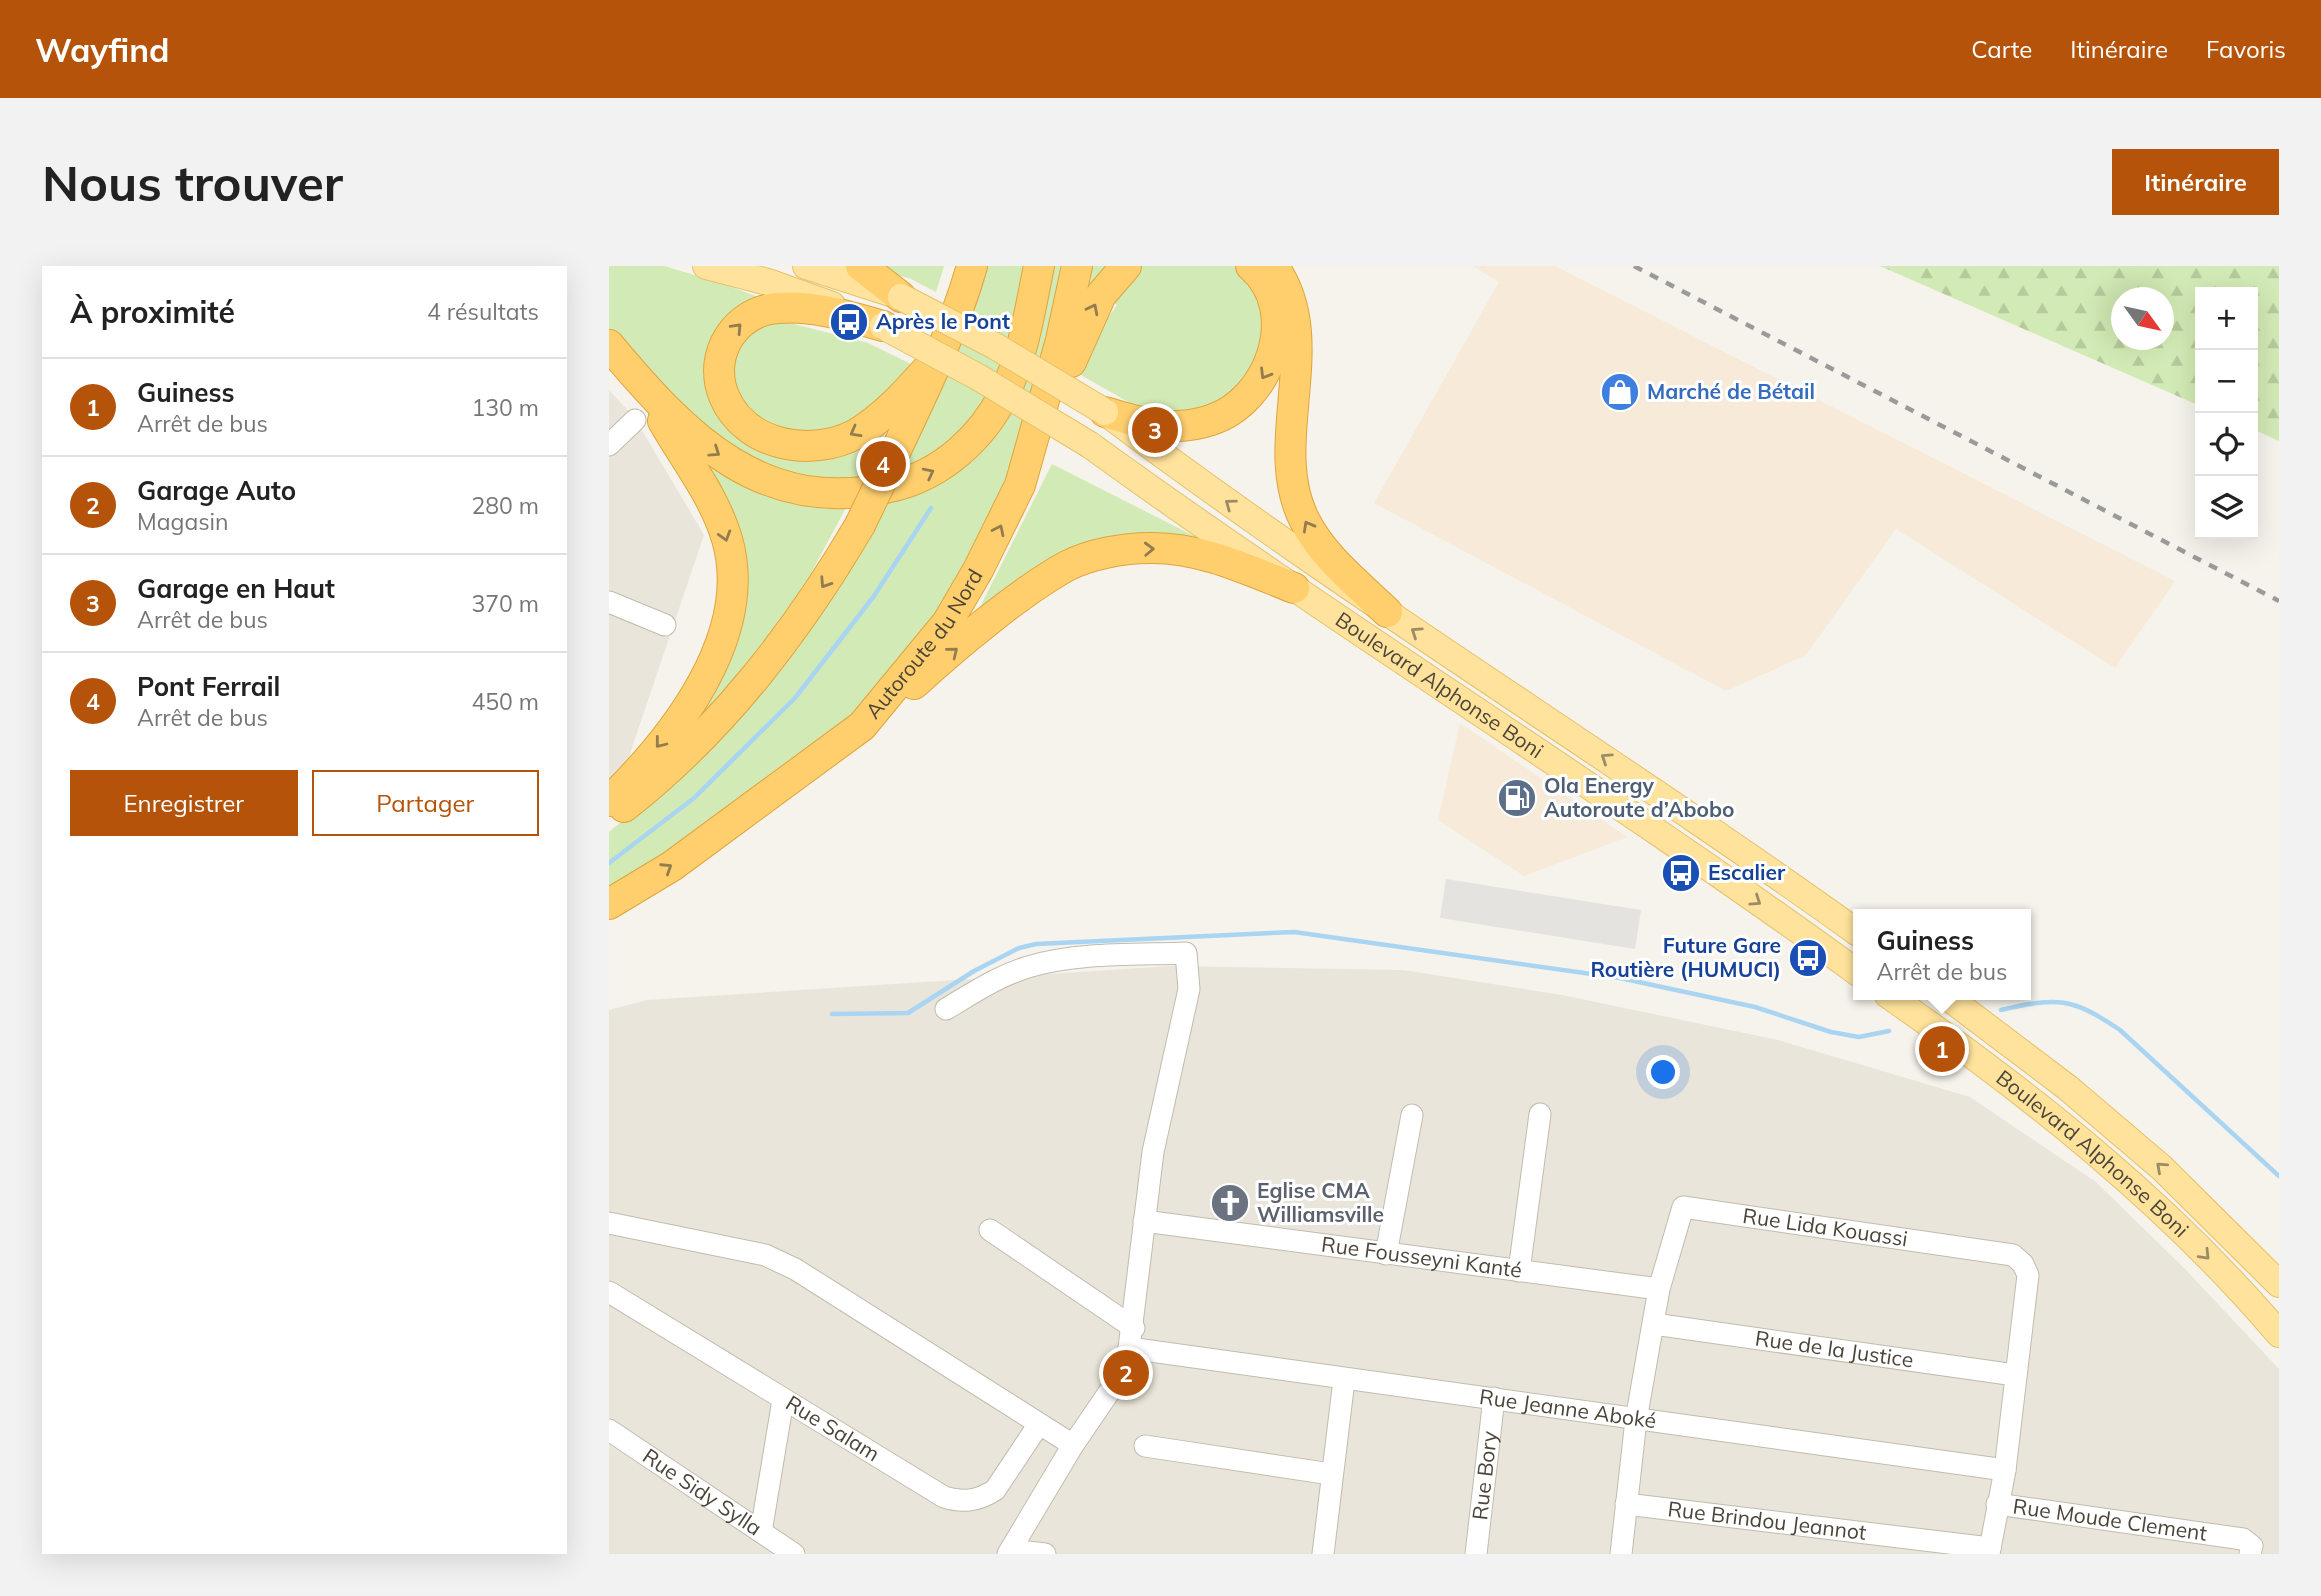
<!DOCTYPE html>
<html lang="fr">
<meta charset="utf-8">
<style>
:root{--surface:#fff;--page:#f2f2f2;--text:#222;--muted:#767676;--line:#e0e0e0;--accent:#b45309}
body{margin:0;font-family:Mulish,sans-serif;background:var(--page);color:var(--text)}
.controls{position:absolute;right:21px;top:21px;display:grid;overflow:hidden;border-radius:0px;box-shadow:0 7px 28px #0002}
.controls button{width:63px;height:63px;display:grid;place-items:center;padding:0;border:0;border-bottom:2px solid var(--line);background:var(--surface);color:var(--text);font:35px sans-serif}
.compass{position:absolute;left:1502px;top:21px;width:63px;height:63px;border-radius:50%;background:var(--surface);box-shadow:0 7px 28px #0002;rotate:123deg}
.you{position:absolute;left:1055px;top:807px;width:24px;height:24px;margin:-18px;border:5px solid #fff;border-radius:50%;background:#1a73e8;box-shadow:0 0 0 10px #1a73e833}
.badge{display:grid;place-items:center;width:46px;height:46px;border-radius:50%;background:var(--accent);color:#fff;font-size:23px;font-weight:700}
.pin{position:absolute;translate:-50% -50%;border:4px solid #fff;box-shadow:0 2px 7px #0006}
.popup{position:absolute;left:1244px;top:643px;width:178px;height:91px;box-sizing:border-box;display:grid;place-content:center;border-radius:0px;background:var(--surface);filter:drop-shadow(0 2px 5px #0005);font-size:23px;white-space:nowrap;color:var(--muted)}
.popup b{font-size:26px;color:var(--text)}
.popup::after{content:'';position:absolute;left:50%;top:100%;margin-left:-14px;border:14px solid transparent;border-top-color:var(--surface)}
.list{margin:0;padding:0;list-style:none}
h2{display:flex;justify-content:space-between;align-items:center;height:91px;margin:0;padding:0 28px;font-size:30px}
h2 small{font-size:23px;font-weight:400;color:var(--muted)}
.list li{display:grid;grid-template-columns:46px 1fr auto;gap:21px;align-items:center;box-sizing:border-box;height:98px;padding:0 28px;border-top:2px solid var(--line)}
.list b{display:block;font-size:26px;white-space:nowrap}
.list p{margin:0;font-size:23px;white-space:nowrap;color:var(--muted)}
.list em{font-size:23px;font-style:normal;color:var(--muted)}
.actions{display:flex;gap:14px;padding:21px 28px}
.actions a{flex:1;padding:16px 0;border:2px solid var(--accent);border-radius:0px;text-align:center;font-size:24px;color:var(--accent)}
.actions .main{background:var(--accent);color:#fff}
.icon{flex:none;width:38px;height:38px;fill:none;stroke:currentColor;stroke-width:2;stroke-linecap:round;stroke-linejoin:round}
.map{position:relative;flex:none;width:1670px;height:1288px;overflow:hidden;border-radius:0px}
header{display:flex;align-items:center;gap:42px;box-sizing:border-box;height:98px;padding:0 35px;background:var(--accent);color:#fff}
header strong{font-size:33px}
nav{display:flex;gap:38px;margin-inline-start:auto;font-size:24px}
.intro{display:flex;align-items:center;justify-content:space-between;box-sizing:border-box;height:168px;padding:0 42px}
h1{margin:0;font-size:49px}
.button{padding:18px 32px;border-radius:0px;background:var(--accent);color:#fff;font-size:24px;font-weight:700}
main{display:flex;gap:42px;padding:0 42px}
aside{flex:1;background:var(--surface);border-radius:0px;box-shadow:0 7px 28px #0002}
.map>svg:first-child{display:block}
.residential{fill:#eae5da}
.commercial{fill:#f7ead8}
.green{fill:#d2eab5}
.forest{fill:url(#forest-firs);fill-rule:evenodd}
.parking{fill:#e5e3e0}
.lines{fill:none;stroke-linecap:round;stroke-linejoin:round}
.stream{stroke:#a9d4f2;stroke-width:4.5}
.minor-casing{stroke:#c2bbae;stroke-width:23}
.major-casing{stroke:#e6c16a;stroke-width:28}
.highway-casing{stroke:#e0a43c;stroke-width:32}
.minor{stroke:#fff;stroke-width:21}
.major{stroke:#ffe39c;stroke-width:26}
.highway{stroke:#ffcf6e;stroke-width:30}
.rail{stroke:#9a9a9a;stroke-width:4.5;stroke-dasharray:9 9;stroke-linecap:butt}
.major-bridge-casing{stroke:#e6c16a;stroke-width:28;stroke-linecap:butt}
.highway-bridge-casing{stroke:#e0a43c;stroke-width:32;stroke-linecap:butt}
.major-bridge{stroke:#ffe39c;stroke-width:26}
.highway-bridge{stroke:#ffcf6e;stroke-width:30}
.oneway{stroke:#937c4e}
.oneway2{stroke:#9c8c66}
.labels{text-anchor:middle;stroke-width:6;stroke-linejoin:round;paint-order:stroke}
.transit-label{font-size:21px;font-weight:bold;fill:#164399;stroke:#fff;text-anchor:start}
.shop-label{font-size:21px;font-weight:bold;fill:#366cbe;stroke:#fff;text-anchor:start}
.street-label{font-size:21px;fill:#4b4439;stroke:#fff}
.service-label{font-size:21px;font-weight:bold;fill:#4e5e75;stroke:#fff;text-anchor:start}
.worship-label{font-size:21px;font-weight:bold;fill:#5b616d;stroke:#fff;text-anchor:start}
</style>
<header>
<strong>Wayfind</strong>
<nav><a>Carte</a><a>Itinéraire</a><a>Favoris</a></nav>
</header>
<div class="intro"><h1>Nous trouver</h1><a class="button">Itinéraire</a></div>
<main>
<aside>
<h2>À proximité<small>4 résultats</small></h2>
<ul class="list">
<li><span class="badge">1</span><div><b>Guiness</b><p>Arrêt de bus</p></div><em>130 m</em></li>
<li><span class="badge">2</span><div><b>Garage Auto</b><p>Magasin</p></div><em>280 m</em></li>
<li><span class="badge">3</span><div><b>Garage en Haut</b><p>Arrêt de bus</p></div><em>370 m</em></li>
<li><span class="badge">4</span><div><b>Pont Ferrail</b><p>Arrêt de bus</p></div><em>450 m</em></li>
</ul>
<div class="actions"><a class="main">Enregistrer</a><a>Partager</a></div>
</aside>
<div class="map">
<svg width="1670" height="1288" viewBox="0 0 1670 1288">
<defs>
<pattern id="forest-firs" width="22" height="20" patternUnits="userSpaceOnUse" patternTransform="scale(1.75)"><rect width="22" height="20" fill="#d2eab5"/><path d="M5 1l3.5 6h-7zM16 11l3.5 6h-7z" fill="#b6ca9c"/></pattern>
</defs>
<rect width="100%" height="100%" fill="#f6f3ec"/>
<!-- residential -->
<g class="residential">
<path d="M0 124 25 151 95 269 10 520 0 526Z"/>
<path d="M562 700 794 704 953 729 1169 774 1361 831 1487 916 1576 1003 1670 1103V1288H0V744L38 734Z"/>
</g>
<!-- commercial -->
<g class="commercial">
<path d="M863 0H946L1566 315 1506 402 1287 263 1197 389 1117 425 765 237 890 16Z"/>
<path d="M851 457 1018 571 915 610 829 554Z"/>
</g>
<!-- green -->
<g class="green">
<path d="M0 0H55L106 15 169 38 185 58 259 77 302 98 287 119 294 135 201 309 161 370 81 466 130 335 39 112 0 64Z"/>
<path d="M245 0H335L327 26 300 12Z"/>
<path d="M374 0H460L408 198 332 351 255 440 146 529 0 625V566L49 526 136 441Z"/>
<path d="M483 0H627C658 27 653 58 655 96L605 145 555 146 521 137 470 108 490 64 508 39 480 24Z"/>
<path d="M443 198 589 272 587 277 558 272 364 355Z"/>
</g>
<!-- forest -->
<path class="forest" d="M1271 0H1670V175L1644 163V26H1591V140ZM1512 32H1554V74H1512Z"/>
<!-- parking -->
<path class="parking" d="M837 613 1032 644 1026 683 831 652Z"/>
<g class="lines">
<!-- stream -->
<g class="stream">
<path d="M0 597 85 532 186 432 265 330 322 242"/>
<path d="M1392 744C1449 731 1462 731 1511 764L1670 910"/>
<path d="M223 748 299 747 365 705 410 682 427 678 685 666 1011 712 1146 741 1222 766 1250 771 1280 765"/>
</g>
<!-- minor casing -->
<g class="minor-casing">
<g id="minor">
<path d="M0 179 26 154"/>
<path d="M0 336 56 359"/>
<path d="M337 743C364 727 389 710 419 701 469 686 526 689 577 687L580 723 544 886 520 1082 509 1113 464 1179 399 1288"/>
<path id="s1" d="M535 955 1050 1023"/>
<path d="M0 957 156 989 186 1003 464 1179"/>
<path d="M381 964 525 1062"/>
<path d="M777 988 803 849"/>
<path d="M910 1005 931 848"/>
<path id="s2" d="M0 1026 335 1231C354 1237 369 1235 386 1224L430 1158"/>
<path id="s3" d="M1045 1058 1406 1109"/>
<path id="s4" d="M520 1082 1396 1204"/>
<path id="s5" d="M0 1164 185 1288"/>
<path d="M536 1180 722 1208"/>
<path id="s6" d="M1017 1238 1381 1282"/>
<path id="s7" d="M1388 1238 1634 1273 1643 1280 1641 1288"/>
<path d="M152 1266 174 1134"/>
<path d="M402 1284 436 1288"/>
<path d="M714 1288 735 1114"/>
<path id="s8" d="M867 1288 885 1132"/>
<path id="s9" d="M1012 1288 1027 1154 1050 1023 1074 941 1404 989 1414 998 1419 1009 1396 1204 1380 1288"/>
</g>
</g>
<!-- major casing -->
<g class="major-casing">
<g id="major">
<path d="M97 0 159 16 223 39"/>
<path d="M197 0 284 28"/>
<path d="M500 149C743 332 1002 490 1249 667"/>
<path id="s10" d="M481 179C733 362 998 524 1249 707"/>
<path id="s11" d="M1279 729C1420 827 1558 936 1670 1068"/>
<path d="M1336 729 1459 822 1553 902 1670 1018"/>
</g>
</g>
<!-- highway casing -->
<g class="highway-casing">
<g id="highway">
<path d="M252 0 292 31"/>
<path d="M664 0C719 75 655 177 696 255 714 291 749 318 778 346"/>
<path d="M274 60C242 51 204 39 170 42 127 44 98 88 115 130 136 180 202 192 247 168 280 149 306 116 332 88"/>
<path d="M0 79C76 170 155 253 285 220 333 208 373 172 395 128 415 88 421 43 430 0"/>
<path d="M462 96 492 29 517 0"/>
<path d="M496 146C532 157 564 167 602 154 661 135 694 45 642 0"/>
<path d="M279 201C310 135 343 70 363 0"/>
<path d="M305 418C344 382 412 325 458 300 481 288 515 282 541 282 591 281 639 304 685 322"/>
<path d="M0 535C65 472 146 369 118 273 105 229 76 194 54 155"/>
<path d="M15 541C113 464 188 366 251 259"/>
<path id="s12" d="M0 638 63 600 253 460 338 357 369 304 411 219 452 74 468 0"/>
</g>
</g>
<!-- minor -->
<use href="#minor" class="minor"/>
<!-- major -->
<use href="#major" class="major"/>
<!-- highway -->
<use href="#highway" class="highway"/>
<!-- rail -->
<path class="rail" d="M1025 0 1670 335"/>
<!-- major-bridge casing -->
<g class="major-bridge-casing">
<g id="major-bridge">
<path d="M292 31 386 80 496 146"/>
<path d="M274 60 369 111 481 179"/>
</g>
</g>
<!-- highway-bridge casing -->
<g class="highway-bridge-casing">
<path id="highway-bridge" d="M251 259 279 201"/>
</g>
<!-- major-bridge -->
<use href="#major-bridge" class="major-bridge"/>
<!-- highway-bridge -->
<use href="#highway-bridge" class="highway-bridge"/>
</g>
<!-- one-way arrows -->
<defs><path id="oneway-chevron" d="M-2-3.5L2.5 0L-2 3.5" fill="none" stroke-width="1.6" stroke-linecap="round" stroke-linejoin="round" transform="scale(1.75)"/></defs>
<g class="oneway">
<use href="#oneway-chevron" transform="translate(484 43) rotate(-63)"/>
<use href="#oneway-chevron" transform="translate(128 62) rotate(-47)"/>
<use href="#oneway-chevron" transform="translate(656 108) rotate(121)"/>
<use href="#oneway-chevron" transform="translate(246 166) rotate(151)"/>
<use href="#oneway-chevron" transform="translate(106 186) rotate(34)"/>
<use href="#oneway-chevron" transform="translate(320 207) rotate(-27)"/>
<use href="#oneway-chevron" transform="translate(699 260) rotate(-119)"/>
<use href="#oneway-chevron" transform="translate(390 264) rotate(-64)"/>
<use href="#oneway-chevron" transform="translate(116 270) rotate(73)"/>
<use href="#oneway-chevron" transform="translate(540 283) rotate(-2)"/>
<use href="#oneway-chevron" transform="translate(216 317) rotate(123)"/>
<use href="#oneway-chevron" transform="translate(344 386) rotate(-39)"/>
<use href="#oneway-chevron" transform="translate(51 477) rotate(128)"/>
<use href="#oneway-chevron" transform="translate(58 602) rotate(-33)"/>
</g>
<g class="oneway2">
<use href="#oneway-chevron" transform="translate(621 238) rotate(-144)"/>
<use href="#oneway-chevron" transform="translate(807 366) rotate(-146)"/>
<use href="#oneway-chevron" transform="translate(997 492) rotate(-146)"/>
<use href="#oneway-chevron" transform="translate(1147 635) rotate(34)"/>
<use href="#oneway-chevron" transform="translate(1552 901) rotate(-138)"/>
<use href="#oneway-chevron" transform="translate(1596 989) rotate(46)"/>
</g>
<!-- icons -->
<defs>
<g id="bus-disc" transform="scale(2.0125)"><circle r="9.5" fill="#1a4fb4" stroke="#fff"/><path d="M-5-6H5V4H4V6H2V4H-2V6H-4V4H-5ZM-3.5-4V0h7V-4ZM-3.5 1.2v1.5H-2V1.2ZM2 1.2v1.5H3.5V1.2Z" fill="#fff"/></g>
<g id="shop-disc" transform="scale(2.0125)"><circle r="9.5" fill="#3f7fe0" stroke="#fff"/><path d="M-5-2.5h2.3a2.7 3.5 0 0 1 5.4 0H5L5.5 6h-11ZM-1.5-2.5h3a1.5 2.3 0 0 0-3 0Z" fill="#fff"/></g>
<g id="fuel-disc" transform="scale(2.0125)"><circle r="9.5" fill="#5c6f8a" stroke="#fff"/><path d="M-5.5-6h7V0h2V4h1.3V-2.5L3-4.5l.8-.8L6-3V5H2.5V1h-1V6h-7ZM-4.2-4.7v3.2H.2V-4.7Z" fill="#fff"/></g>
<g id="church-disc" transform="scale(2.0125)"><circle r="9.5" fill="#6b7280" stroke="#fff"/><path d="M-1.2-6h2.4v3.5h3.3v2.4h-3.3V6h-2.4V-.1h-3.3v-2.4h3.3Z" fill="#fff"/></g>
</defs>
<g fill-rule="evenodd">
<use href="#bus-disc" x="240" y="56"/>
<use href="#shop-disc" x="1011" y="126"/>
<use href="#fuel-disc" x="908" y="532"/>
<use href="#bus-disc" x="1072" y="607"/>
<use href="#bus-disc" x="1199" y="692"/>
<use href="#church-disc" x="621" y="937"/>
</g>
<g class="labels">
<!-- transit labels -->
<g class="transit-label">
<text x="267" y="63">Après le Pont</text>
<text x="1099" y="614">Escalier</text>
<text x="1172" y="687" text-anchor="end">Future Gare<tspan x="1172" dy="24">Routière (HUMUCI)</tspan></text>
</g>
<!-- shop labels -->
<g class="shop-label">
<text x="1038" y="133">Marché de Bétail</text>
</g>
<!-- street labels -->
<g class="street-label">
<text dy="7" stroke="none"><textPath href="#s12" startOffset="413">Autoroute du Nord</textPath></text>
<text dy="7" stroke="none"><textPath href="#s10" startOffset="424">Boulevard Alphonse Boni</textPath></text>
<text dy="7" stroke="none"><textPath href="#s11" startOffset="259">Boulevard Alphonse Boni</textPath></text>
<text dy="7" stroke="none"><textPath href="#s9" startOffset="497">Rue Lida Kouassi</textPath></text>
<text dy="7" stroke="none"><textPath href="#s1" startOffset="280">Rue Fousseyni Kanté</textPath></text>
<text dy="7" stroke="none"><textPath href="#s3" startOffset="182">Rue de la Justice</textPath></text>
<text dy="7" stroke="none"><textPath href="#s4" startOffset="443">Rue Jeanne Aboké</textPath></text>
<text dy="7" stroke="none"><textPath href="#s2" startOffset="262">Rue Salam</textPath></text>
<text dy="7" stroke="none"><textPath href="#s8" startOffset="79">Rue Bory</textPath></text>
<text dy="7" stroke="none"><textPath href="#s5" startOffset="112">Rue Sidy Sylla</textPath></text>
<text dy="7" stroke="none"><textPath href="#s7" startOffset="114">Rue Moude Clement</textPath></text>
<text dy="7" stroke="none"><textPath href="#s6" startOffset="142">Rue Brindou Jeannot</textPath></text>
</g>
<!-- service labels -->
<g class="service-label">
<text x="935" y="527">Ola Energy<tspan x="935" dy="24">Autoroute d’Abobo</tspan></text>
</g>
<!-- worship labels -->
<g class="worship-label">
<text x="648" y="932">Eglise CMA<tspan x="648" dy="24">Williamsville</tspan></text>
</g>
</g>
</svg>
<div class="controls">
<button>+</button>
<button>−</button>
<button><svg class="icon" aria-label="locate" viewBox="0 0 24 24"><circle cx="12" cy="12" r="6"/><path d="M12 2v4M12 18v4M2 12h4M18 12h4"/></svg></button>
<button><svg class="icon" aria-label="layers" viewBox="0 0 24 24"><path d="M12 4l9 5-9 5-9-5zM3 14l9 5 9-5"/></svg></button>
</div>
<svg class="compass" viewBox="-18 -18 36 36"><path d="M0-13l5 13h-10z" fill="#e53935"/><path d="M0 13l5-13h-10z" fill="#767676"/></svg>
<div class="you"></div>
<div class="pin badge" style="left:1333px;top:783px">1</div>
<div class="popup"><b>Guiness</b>Arrêt de bus</div>
<div class="pin badge" style="left:517px;top:1107px">2</div>
<div class="pin badge" style="left:546px;top:164px">3</div>
<div class="pin badge" style="left:274px;top:198px">4</div>
</div>
</main>
